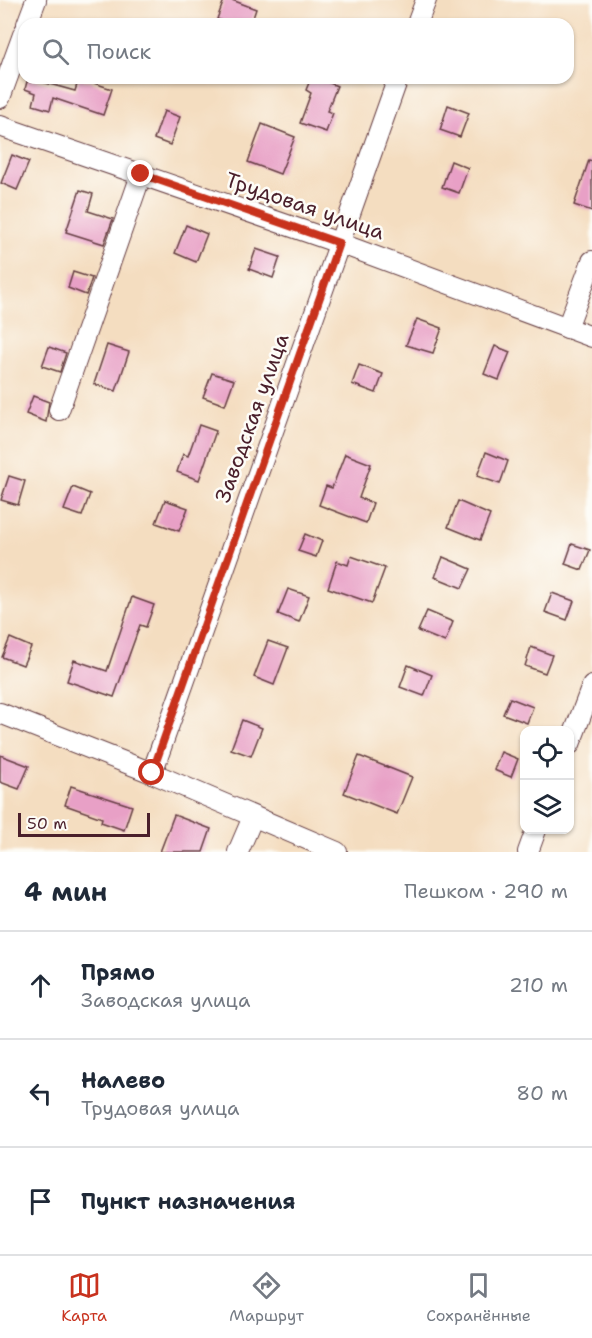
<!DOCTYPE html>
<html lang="ru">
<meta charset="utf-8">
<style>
:root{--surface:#fff;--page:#f2f2f3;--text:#1f2937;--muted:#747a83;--line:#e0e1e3;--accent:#c8321e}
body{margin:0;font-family:"Shantell Sans",sans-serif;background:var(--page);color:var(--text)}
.controls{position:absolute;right:18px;bottom:18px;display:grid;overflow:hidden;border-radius:12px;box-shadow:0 2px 4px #0004}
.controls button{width:54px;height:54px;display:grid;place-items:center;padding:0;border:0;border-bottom:2px solid var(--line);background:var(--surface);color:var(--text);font:30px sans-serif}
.scale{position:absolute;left:18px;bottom:15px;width:132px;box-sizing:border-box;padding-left:6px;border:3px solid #4a1f2b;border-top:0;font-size:16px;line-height:21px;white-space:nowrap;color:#4a1f2b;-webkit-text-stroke:4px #fdfcf7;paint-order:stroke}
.stop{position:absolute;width:18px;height:18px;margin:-14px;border:4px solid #c8321e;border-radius:50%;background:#fff}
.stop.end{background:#c8321e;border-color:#fff;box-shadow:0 2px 6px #0008}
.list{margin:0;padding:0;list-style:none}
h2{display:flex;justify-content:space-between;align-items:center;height:78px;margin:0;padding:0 24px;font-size:26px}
h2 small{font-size:20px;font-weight:400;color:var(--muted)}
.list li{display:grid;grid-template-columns:39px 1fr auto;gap:18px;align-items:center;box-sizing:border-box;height:108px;padding:0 24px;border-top:2px solid var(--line)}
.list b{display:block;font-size:22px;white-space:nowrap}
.list p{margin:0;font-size:20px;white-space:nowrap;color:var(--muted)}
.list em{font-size:20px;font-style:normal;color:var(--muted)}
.icon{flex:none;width:33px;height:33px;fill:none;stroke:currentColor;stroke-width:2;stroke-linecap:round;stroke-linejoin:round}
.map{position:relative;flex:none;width:592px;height:852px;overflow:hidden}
.search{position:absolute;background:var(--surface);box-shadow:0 2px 4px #0004;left:18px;right:18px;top:18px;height:66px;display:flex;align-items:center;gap:15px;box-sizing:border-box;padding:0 21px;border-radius:18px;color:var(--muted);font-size:22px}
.sheet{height:402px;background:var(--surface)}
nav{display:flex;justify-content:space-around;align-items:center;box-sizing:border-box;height:84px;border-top:2px solid var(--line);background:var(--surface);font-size:16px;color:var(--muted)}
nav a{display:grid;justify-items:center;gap:3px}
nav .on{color:var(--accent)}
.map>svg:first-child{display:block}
.building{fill:#e8a0c6}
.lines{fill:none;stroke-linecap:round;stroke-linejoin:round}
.minor-casing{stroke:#643c41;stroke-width:22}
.minor{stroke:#fff;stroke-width:20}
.route{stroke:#c8321e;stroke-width:8}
.labels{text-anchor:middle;stroke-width:5;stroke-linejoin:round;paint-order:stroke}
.street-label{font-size:21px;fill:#4a1f2b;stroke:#fdfcf7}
</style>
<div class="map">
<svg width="592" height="852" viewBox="0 0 592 852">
<rect width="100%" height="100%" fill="#fdfcf7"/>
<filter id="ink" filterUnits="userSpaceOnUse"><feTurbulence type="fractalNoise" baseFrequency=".0167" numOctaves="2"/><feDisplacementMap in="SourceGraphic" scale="12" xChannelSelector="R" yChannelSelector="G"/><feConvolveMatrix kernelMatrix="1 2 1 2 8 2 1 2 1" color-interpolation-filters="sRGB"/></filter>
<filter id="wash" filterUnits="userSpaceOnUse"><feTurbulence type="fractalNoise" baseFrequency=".008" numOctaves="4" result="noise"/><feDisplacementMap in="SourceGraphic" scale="24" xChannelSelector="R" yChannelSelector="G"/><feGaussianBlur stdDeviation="1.35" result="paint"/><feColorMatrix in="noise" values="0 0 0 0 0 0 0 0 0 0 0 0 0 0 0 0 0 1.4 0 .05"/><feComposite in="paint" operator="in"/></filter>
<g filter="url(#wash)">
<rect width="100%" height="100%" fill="#f4ddc0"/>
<g id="blocks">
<!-- building -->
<g class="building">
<path d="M224 0H232L256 9 251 24H231L217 19Z"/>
<path d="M28 78 75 91 79 78 112 89 103 115 53 98 50 110 33 105 36 93 25 89Z"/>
<path d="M311 78H318L337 86 327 111 333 113 326 132 300 123 311 93 306 90Z"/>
<path d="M448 105 469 113 460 137 440 130Z"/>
<path d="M164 111 180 117 170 145 154 139Z"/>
<path d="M262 124 295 137 280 174 248 162Z"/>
<path d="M12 155 29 162 17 190 1 183Z"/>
<path d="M589 160 592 161V211L574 205Z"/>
<path d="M451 161 468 168 459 193 442 187Z"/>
<path d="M80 190 93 194 88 211 113 219 104 244 66 232Z"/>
<path d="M186 225 207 234 196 262 175 253Z"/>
<path d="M256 249 280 257 273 278 249 269Z"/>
<path d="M73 272 92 278 86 295 68 288Z"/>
<path d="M417 319 442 328 433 353 406 345Z"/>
<path d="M107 345 129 352 116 391 94 384Z"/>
<path d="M495 346 510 352 499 380 484 374Z"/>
<path d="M49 347 66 353 60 372 42 366Z"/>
<path d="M359 365 383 374 376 393 352 384Z"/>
<path d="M212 373 234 380 225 405 203 397Z"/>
<path d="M33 396 49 402 46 422 26 414Z"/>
<path d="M199 425 216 431 199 480 177 472 183 454 188 456Z"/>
<path d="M486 452 508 461 500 484 477 476Z"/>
<path d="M345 454 371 464 359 498 373 503 366 523 319 505 326 486 332 488Z"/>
<path d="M9 476 25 481 18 505 1 500Z"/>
<path d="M73 487 90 494 82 516 64 510Z"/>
<path d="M165 500 188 508 179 531 156 523Z"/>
<path d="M458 501 490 515 480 540 448 527Z"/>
<path d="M305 534 322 541 316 557 298 551Z"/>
<path d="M572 544 590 550 582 570 565 564Z"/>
<path d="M351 556 385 568 372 603 328 588 337 561 348 565Z"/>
<path d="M443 557 471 569 462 588 435 577Z"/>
<path d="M288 589 309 596 299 622 278 614Z"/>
<path d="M552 593 574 601 567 620 545 612Z"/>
<path d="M132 597 154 605 146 627 140 625 114 697 67 681 74 660 107 671Z"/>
<path d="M427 611 453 622 445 642 418 631Z"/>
<path d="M10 638 31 647 23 665 2 657Z"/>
<path d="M268 641 288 648 274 685 254 677Z"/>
<path d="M531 647 552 655 545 673 525 666Z"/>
<path d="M408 665 432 675 424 696 400 687Z"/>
<path d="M510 698 533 707 527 723 503 714Z"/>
<path d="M242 720 262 728 251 756 231 749Z"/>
<path d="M501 752 518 759 511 777 494 770Z"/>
<path d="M0 755 29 766 19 789 0 782Z"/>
<path d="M359 756 412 777 397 814 344 793Z"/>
<path d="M71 786 132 806 124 830 101 822 102 818 65 805Z"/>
<path d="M174 815 211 829 203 852H160Z"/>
</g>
</g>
</g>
<g filter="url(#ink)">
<use href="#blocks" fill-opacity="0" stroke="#643c41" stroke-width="1.5"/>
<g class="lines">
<!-- minor casing -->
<g class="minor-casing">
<g id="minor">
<path d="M27 24 36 0"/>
<path d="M417 24 426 0"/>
<path d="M0 98 24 32"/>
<path d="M0 126 339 243 592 337"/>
<path d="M567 328 592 261"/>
<path d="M59 410 141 175"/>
<path d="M0 713 152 773 337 852"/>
<path d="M570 744 592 686"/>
<path d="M152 773 398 78"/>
<path d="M238 852 253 817"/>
<path d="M528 852 536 830"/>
</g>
</g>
<!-- minor -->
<use href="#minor" class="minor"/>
</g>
</g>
<g class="lines" filter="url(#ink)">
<!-- route -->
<path class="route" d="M141 174 339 243 152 773"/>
</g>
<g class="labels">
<!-- street labels -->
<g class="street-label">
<text transform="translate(305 206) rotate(19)" y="7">Трудовая улица</text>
<text transform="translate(252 418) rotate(-70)" y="7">Заводская улица</text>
</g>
</g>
</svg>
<div class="controls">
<button><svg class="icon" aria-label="locate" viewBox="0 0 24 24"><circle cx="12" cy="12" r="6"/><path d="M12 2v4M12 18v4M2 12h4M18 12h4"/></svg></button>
<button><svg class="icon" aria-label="layers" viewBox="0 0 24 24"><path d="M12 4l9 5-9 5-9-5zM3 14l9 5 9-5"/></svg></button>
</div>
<div class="scale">50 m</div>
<div class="stop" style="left:152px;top:773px"></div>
<div class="stop end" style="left:141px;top:174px"></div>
<div class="search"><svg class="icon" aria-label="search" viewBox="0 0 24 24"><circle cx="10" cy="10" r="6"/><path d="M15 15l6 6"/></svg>Поиск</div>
</div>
<section class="sheet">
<h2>4 мин<small>Пешком · 290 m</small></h2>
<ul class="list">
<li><svg class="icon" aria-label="ahead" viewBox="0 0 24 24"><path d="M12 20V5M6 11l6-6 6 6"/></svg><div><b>Прямо</b><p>Заводская улица</p></div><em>210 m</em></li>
<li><svg class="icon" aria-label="left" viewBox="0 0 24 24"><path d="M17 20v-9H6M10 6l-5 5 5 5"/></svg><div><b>Налево</b><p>Трудовая улица</p></div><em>80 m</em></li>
<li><svg class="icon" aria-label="arrive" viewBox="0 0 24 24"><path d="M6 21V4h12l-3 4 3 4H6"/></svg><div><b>Пункт назначения</b></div></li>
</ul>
</section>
<nav>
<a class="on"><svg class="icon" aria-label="map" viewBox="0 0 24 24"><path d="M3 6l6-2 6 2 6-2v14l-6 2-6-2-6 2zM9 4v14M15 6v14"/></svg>Карта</a>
<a><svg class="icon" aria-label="directions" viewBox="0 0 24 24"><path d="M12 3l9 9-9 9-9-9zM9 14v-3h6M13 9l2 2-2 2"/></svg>Маршрут</a>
<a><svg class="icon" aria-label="saved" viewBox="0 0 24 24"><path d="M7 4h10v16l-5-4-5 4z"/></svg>Сохранённые</a>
</nav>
